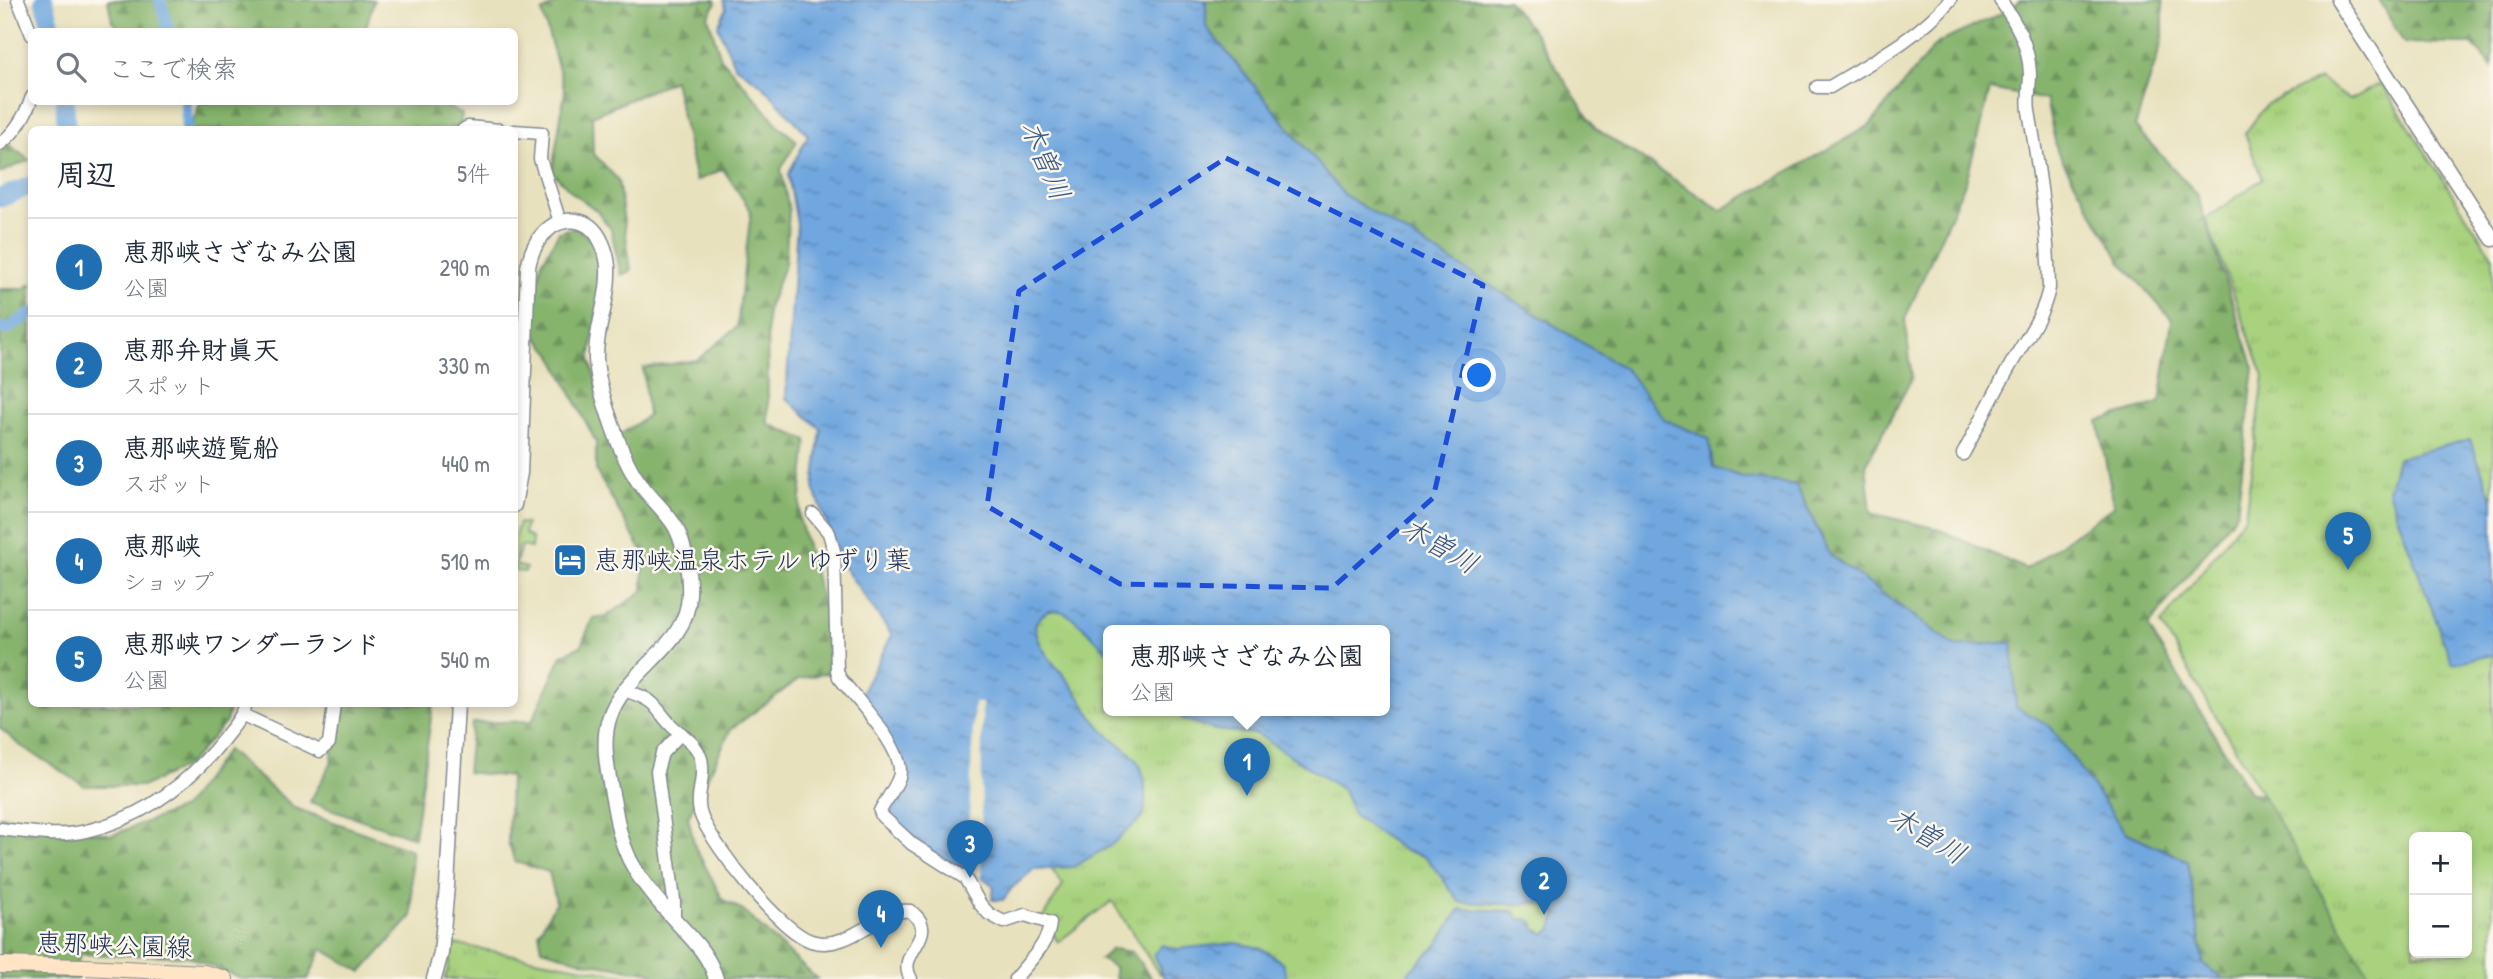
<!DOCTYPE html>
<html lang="ja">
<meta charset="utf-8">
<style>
:root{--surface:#fff;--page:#f2f2f3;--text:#1f2937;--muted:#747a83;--line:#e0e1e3;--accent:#1f6fb2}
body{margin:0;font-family:"Patrick Hand","Klee One",sans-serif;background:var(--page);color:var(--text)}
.controls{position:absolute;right:21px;bottom:21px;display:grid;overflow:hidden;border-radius:10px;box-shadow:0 4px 10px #0003}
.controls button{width:63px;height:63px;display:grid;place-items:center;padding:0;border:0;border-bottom:2px solid var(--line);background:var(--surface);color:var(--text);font:35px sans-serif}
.you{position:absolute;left:1480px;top:376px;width:24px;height:24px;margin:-18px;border:5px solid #fff;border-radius:50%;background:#1a73e8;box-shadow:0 0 0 10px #1a73e833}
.badge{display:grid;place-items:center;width:46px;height:46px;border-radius:50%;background:var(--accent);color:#fff;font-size:23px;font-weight:700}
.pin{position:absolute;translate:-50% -58px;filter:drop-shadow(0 2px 4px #0008)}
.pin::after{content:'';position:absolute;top:37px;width:24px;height:21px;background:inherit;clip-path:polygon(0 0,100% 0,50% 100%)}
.popup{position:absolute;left:1103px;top:625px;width:287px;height:91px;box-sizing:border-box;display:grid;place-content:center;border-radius:10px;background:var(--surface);filter:drop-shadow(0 2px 5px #0005);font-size:23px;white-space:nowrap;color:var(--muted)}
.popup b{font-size:26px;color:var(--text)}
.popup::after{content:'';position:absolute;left:50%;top:100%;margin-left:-14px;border:14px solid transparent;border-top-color:var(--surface)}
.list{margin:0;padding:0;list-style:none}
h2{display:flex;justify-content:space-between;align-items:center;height:91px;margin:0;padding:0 28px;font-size:30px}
h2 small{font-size:23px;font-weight:400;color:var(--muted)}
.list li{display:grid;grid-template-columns:46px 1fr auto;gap:21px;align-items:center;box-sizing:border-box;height:98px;padding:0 28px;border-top:2px solid var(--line)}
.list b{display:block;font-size:26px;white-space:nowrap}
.list p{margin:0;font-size:23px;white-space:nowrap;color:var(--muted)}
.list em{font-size:23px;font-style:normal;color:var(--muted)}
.icon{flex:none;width:38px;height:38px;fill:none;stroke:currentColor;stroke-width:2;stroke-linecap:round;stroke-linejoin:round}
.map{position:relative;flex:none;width:2493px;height:979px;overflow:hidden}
.search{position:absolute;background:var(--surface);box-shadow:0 4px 10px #0003;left:28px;top:28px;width:490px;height:77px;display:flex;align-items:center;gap:18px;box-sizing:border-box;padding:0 24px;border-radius:10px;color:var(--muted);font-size:26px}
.panel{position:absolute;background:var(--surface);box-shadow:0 4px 10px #0003;left:28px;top:126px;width:490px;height:581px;border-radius:10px}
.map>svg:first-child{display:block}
.grass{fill:#a8d27e;stroke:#62806e;stroke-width:2}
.forest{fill:url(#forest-firs);stroke:#507266;stroke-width:2;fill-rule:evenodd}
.park{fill:url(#park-tufts);stroke:#62806e;stroke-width:2;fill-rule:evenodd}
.water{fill:url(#water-ripples);stroke:#466b9e;stroke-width:2}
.pier{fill:#e8e1bd}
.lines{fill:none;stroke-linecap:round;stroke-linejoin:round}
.canal{stroke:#71a7df;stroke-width:12}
.river{stroke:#71a7df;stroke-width:19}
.minor-casing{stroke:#82888e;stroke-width:15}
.tertiary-casing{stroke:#82888e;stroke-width:17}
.secondary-casing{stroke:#82888e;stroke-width:18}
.minor{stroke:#fff;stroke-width:12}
.tertiary{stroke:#fff;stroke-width:14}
.secondary{stroke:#ffe4c6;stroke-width:16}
.marked{fill:none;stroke:#1d4ed8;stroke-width:5;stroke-dasharray:14 9;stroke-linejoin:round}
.labels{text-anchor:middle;stroke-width:5;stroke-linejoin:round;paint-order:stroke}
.poi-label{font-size:26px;fill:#1b2f5e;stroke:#fbf7ec;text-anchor:start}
.street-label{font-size:26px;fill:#1b2f5e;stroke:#fbf7ec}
.water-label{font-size:28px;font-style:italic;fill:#39598b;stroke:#fbf7ec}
</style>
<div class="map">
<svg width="2493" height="979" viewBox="0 0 2493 979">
<defs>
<pattern id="forest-firs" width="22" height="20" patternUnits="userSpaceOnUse" patternTransform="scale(1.75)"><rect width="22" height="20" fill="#86b46d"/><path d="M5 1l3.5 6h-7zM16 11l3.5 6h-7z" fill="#6d935d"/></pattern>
<pattern id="park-tufts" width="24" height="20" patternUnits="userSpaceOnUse" patternTransform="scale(1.75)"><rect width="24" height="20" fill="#a8d27e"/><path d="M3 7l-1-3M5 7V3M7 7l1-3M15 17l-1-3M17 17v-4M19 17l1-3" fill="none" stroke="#90b56f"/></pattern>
<pattern id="water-ripples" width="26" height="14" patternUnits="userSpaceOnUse" patternTransform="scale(1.75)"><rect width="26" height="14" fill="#71a7df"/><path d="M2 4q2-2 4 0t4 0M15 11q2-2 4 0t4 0" fill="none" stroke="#5c88b8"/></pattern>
</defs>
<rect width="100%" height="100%" fill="#fbf7ec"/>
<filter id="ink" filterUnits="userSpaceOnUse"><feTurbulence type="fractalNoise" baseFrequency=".0143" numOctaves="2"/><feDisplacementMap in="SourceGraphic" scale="14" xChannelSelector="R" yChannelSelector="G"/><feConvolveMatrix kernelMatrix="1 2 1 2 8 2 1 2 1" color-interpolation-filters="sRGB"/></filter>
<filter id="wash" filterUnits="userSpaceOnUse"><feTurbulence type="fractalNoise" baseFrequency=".00686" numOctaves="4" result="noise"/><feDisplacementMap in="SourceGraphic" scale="28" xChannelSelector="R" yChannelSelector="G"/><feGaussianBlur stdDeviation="1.57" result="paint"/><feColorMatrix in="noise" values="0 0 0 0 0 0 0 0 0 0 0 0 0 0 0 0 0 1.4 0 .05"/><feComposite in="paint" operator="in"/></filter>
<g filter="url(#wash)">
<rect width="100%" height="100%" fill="#e8e1bd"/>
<!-- grass -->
<path class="grass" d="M519 523 526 524 524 533 532 539 531 548 521 546 515 565 526 568 525 572 515 571V535Z"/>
<!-- forest -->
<g class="forest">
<path d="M108 0H374L365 31 124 32 112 21Z"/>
<path d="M557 0H715L716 3 708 17 721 58 780 127 797 141 781 169 789 211 785 263 767 311 768 424 807 440 799 518 828 621 831 672 799 679 731 729 688 817 695 847 723 900 741 909 817 979H655L652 973 585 962 542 949 539 932 556 902 549 872 515 862 508 842 510 777 467 772 472 723 532 721 562 655 581 646 593 618 607 616 643 591V553L596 471V442L551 353 536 336 535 306 541 264 559 232 576 227 595 243 603 275 590 359 612 440 648 416 643 368 697 360 737 327 751 211 723 169 696 181 674 80 592 116 593 153 618 180 631 271 621 275 611 229 597 211 573 193 552 172 565 91 542 12 557 3Z"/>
<path d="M1206 0H1508L1535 34 1595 128 1721 210 1870 125 1936 44 2013 8 2020 0H2163V38L2135 127 2197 194 2254 368 2237 512 2148 627 2250 793 2391 797 2485 781 2493 908 2460 979H2224L2203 964 2188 861 2125 832 2050 726 2016 707 2011 642 1956 647 1830 555 1796 485 1746 478 1713 468 1709 439 1665 420 1626 370 1343 194 1206 27ZM1990 89 2046 100 2057 151 2121 262 2172 320 2160 403 2098 421 2114 506 2026 569 1938 529 1871 513 1866 465 1912 378 1905 319 1967 178ZM2414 837H2467V953H2414Z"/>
<path d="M2379 0H2493V68L2472 44 2404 43Z"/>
<path d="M200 102H399L443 105 462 114 460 125 456 129 190 130Z"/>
<path d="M0 138 29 160 0 173Z"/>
<path d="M31 284 32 704H230L226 722 187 766 144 786H85L18 744 0 728V289H23Z"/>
<path d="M338 704H433L414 838 310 802 331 763Z"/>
<path d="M227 750 295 808 411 850 412 916 362 972 322 949 308 979H242L188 956 79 954 77 979H0V816L112 835 183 808Z"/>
<path d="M1112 949 1132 952 1152 979H1115L1114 967 1100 959Z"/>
</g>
<!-- park -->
<g class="park">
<path d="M2320 79 2350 100 2381 83 2493 257V979H2372L2161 624 2245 516 2264 377 2206 219 2262 179 2245 133 2267 104ZM2414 837H2467V953H2414Z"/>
<path d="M1055 588 1109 634V710H1229L1580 898 1556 950 1438 979H1256L1230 955 1159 974 1112 901 1058 942 1043 917 1063 885 1047 863 1016 633Z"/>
<path d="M454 944 645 979H445Z"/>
</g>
<!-- water -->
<g class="water">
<path d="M724 0H1206V27L1343 194 1626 370 1665 420 1709 439 1713 468 1746 478 1796 485 1830 555 1956 647 2012 642 2016 707 2050 726 2125 832 2188 861 2203 964 2224 979H1406L1409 972 1437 945 1460 909 1515 911 1518 919 1530 920 1535 924V929L1545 934 1551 930 1557 913C1548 903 1535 901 1523 905L1460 902 1426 857 1403 850 1353 815 1343 790 1257 734 1215 730 1183 719 1173 710H1385V630H1109V653C1089 636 1058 587 1035 624 1038 653 1057 665 1073 687 1084 701 1090 718 1104 731 1115 742 1130 749 1139 764 1148 780 1145 799 1144 816L1110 846 1073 867 1034 869 1012 888 1003 900H992L994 887 988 881 942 859 888 819 906 783 903 766 859 698 892 635 841 563 814 488 821 429 786 398 797 224 788 175 808 135 761 84 734 65 718 26 726 9Z"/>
<path d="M2470 439 2493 500V655L2452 663 2388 491 2397 458Z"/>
<path d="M1235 943 1261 948 1283 963 1287 979H1164L1154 954 1162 945 1177 949Z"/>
</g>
<!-- pier -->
<path class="pier" d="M974 703H982L981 878 967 871Z"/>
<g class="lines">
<!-- canal -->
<g class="canal">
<path d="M160 0 169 32"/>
<path d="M186 102 187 130"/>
<path d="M0 328 7 329 32 313"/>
</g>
<!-- river -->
<g class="river">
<path d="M44 0 53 32"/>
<path d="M65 102 66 130"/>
<path d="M0 198 32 185"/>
</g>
</g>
</g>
<g filter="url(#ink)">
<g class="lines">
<!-- minor casing -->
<g class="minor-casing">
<g id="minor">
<path d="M18 0 32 35"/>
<path d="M1817 87H1830C1873 61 1918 38 1950 0"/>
<path d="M463 130 468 127 500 130"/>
<path d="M514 131 542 133 540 159 560 222"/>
<path d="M0 144C16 132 25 117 32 97"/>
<path d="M1963 454C1979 425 1993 395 2010 366 2025 339 2043 318 2049 288 2048 228 2039 170 2029 111 2027 99 2030 86 2030 74 2029 45 2016 22 2000 0"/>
<path d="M813 514 829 533 834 551 837 670 839 677C854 697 908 752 899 777 895 789 886 800 880 811L882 816 912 844 965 878 980 904 989 914 1004 922 1025 915 1050 923C1049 944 1027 963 1015 979"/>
<path d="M624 690C634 694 645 696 653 704 659 710 664 718 670 724 683 737 701 745 702 765 704 783 694 800 702 818 715 848 780 931 811 941 850 953 881 906 910 911 944 935 894 952 911 979"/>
<path d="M243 715 320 751 329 743 334 704"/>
<path d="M0 829C28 832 58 838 86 831 142 818 188 784 223 740 232 728 242 718 246 704"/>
<path d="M674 919V900L657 771 662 753 681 733"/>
</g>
</g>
<!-- tertiary casing -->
<g class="tertiary-casing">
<g id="tertiary">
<path d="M2338 0 2493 239"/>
<path d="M514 505 520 473 528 267C531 251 537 237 551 227 559 221 571 219 581 222 601 228 609 257 608 275 608 303 595 330 596 359 597 376 602 394 607 410 615 433 623 458 636 478 647 496 666 510 676 528 685 546 690 575 689 595 688 647 626 669 610 716 599 745 611 785 616 815 623 861 644 886 674 919 691 938 709 954 716 979"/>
<path d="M434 979 441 953 447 886 457 704"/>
</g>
</g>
<!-- secondary casing -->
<g class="secondary-casing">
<path id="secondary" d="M0 965 85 967 204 973 225 979"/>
</g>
<!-- minor -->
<use href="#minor" class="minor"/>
<!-- tertiary -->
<use href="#tertiary" class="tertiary"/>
<!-- secondary -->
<use href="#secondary" class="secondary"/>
</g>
</g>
<!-- marked area -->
<path class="marked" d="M1226 158 1483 285 1433 498 1332 588 1120 584 987 506 1019 291Z"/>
<!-- icons -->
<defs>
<g id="hotel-square" transform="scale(1.75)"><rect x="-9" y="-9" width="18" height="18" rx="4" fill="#1f6fb2" stroke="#fbf7ec"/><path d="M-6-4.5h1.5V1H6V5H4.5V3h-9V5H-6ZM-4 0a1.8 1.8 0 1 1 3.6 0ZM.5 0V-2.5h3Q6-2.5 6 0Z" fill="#fff"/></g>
</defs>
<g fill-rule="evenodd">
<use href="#hotel-square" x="570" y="560"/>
</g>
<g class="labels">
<!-- poi labels -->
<g class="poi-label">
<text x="594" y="569">恵那峡温泉ホテル ゆずり葉</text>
</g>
<!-- street labels -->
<g class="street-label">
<text transform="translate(114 945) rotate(2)" y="9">恵那峡公園線</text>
</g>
<!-- water labels -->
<g class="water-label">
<text transform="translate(1046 160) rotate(67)" y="10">木曽川</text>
<text transform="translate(1440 545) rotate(30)" y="10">木曽川</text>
<text transform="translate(1928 835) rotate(31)" y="10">木曽川</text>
</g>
</g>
</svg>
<div class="controls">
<button>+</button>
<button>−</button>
</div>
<div class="you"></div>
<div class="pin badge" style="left:1247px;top:796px">1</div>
<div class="popup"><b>恵那峡さざなみ公園</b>公園</div>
<div class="pin badge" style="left:1544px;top:915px">2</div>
<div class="pin badge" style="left:970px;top:878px">3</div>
<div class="pin badge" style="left:881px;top:948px">4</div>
<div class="pin badge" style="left:2348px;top:570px">5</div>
<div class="search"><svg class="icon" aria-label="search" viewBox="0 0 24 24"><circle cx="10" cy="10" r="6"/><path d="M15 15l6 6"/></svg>ここで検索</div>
<section class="panel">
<h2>周辺<small>5件</small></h2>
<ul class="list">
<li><span class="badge">1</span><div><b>恵那峡さざなみ公園</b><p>公園</p></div><em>290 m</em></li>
<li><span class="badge">2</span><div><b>恵那弁財眞天</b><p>スポット</p></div><em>330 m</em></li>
<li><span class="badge">3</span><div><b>恵那峡遊覧船</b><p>スポット</p></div><em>440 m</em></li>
<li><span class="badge">4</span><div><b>恵那峡</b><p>ショップ</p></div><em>510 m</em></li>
<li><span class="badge">5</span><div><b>恵那峡ワンダーランド</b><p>公園</p></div><em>540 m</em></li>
</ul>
</section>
</div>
